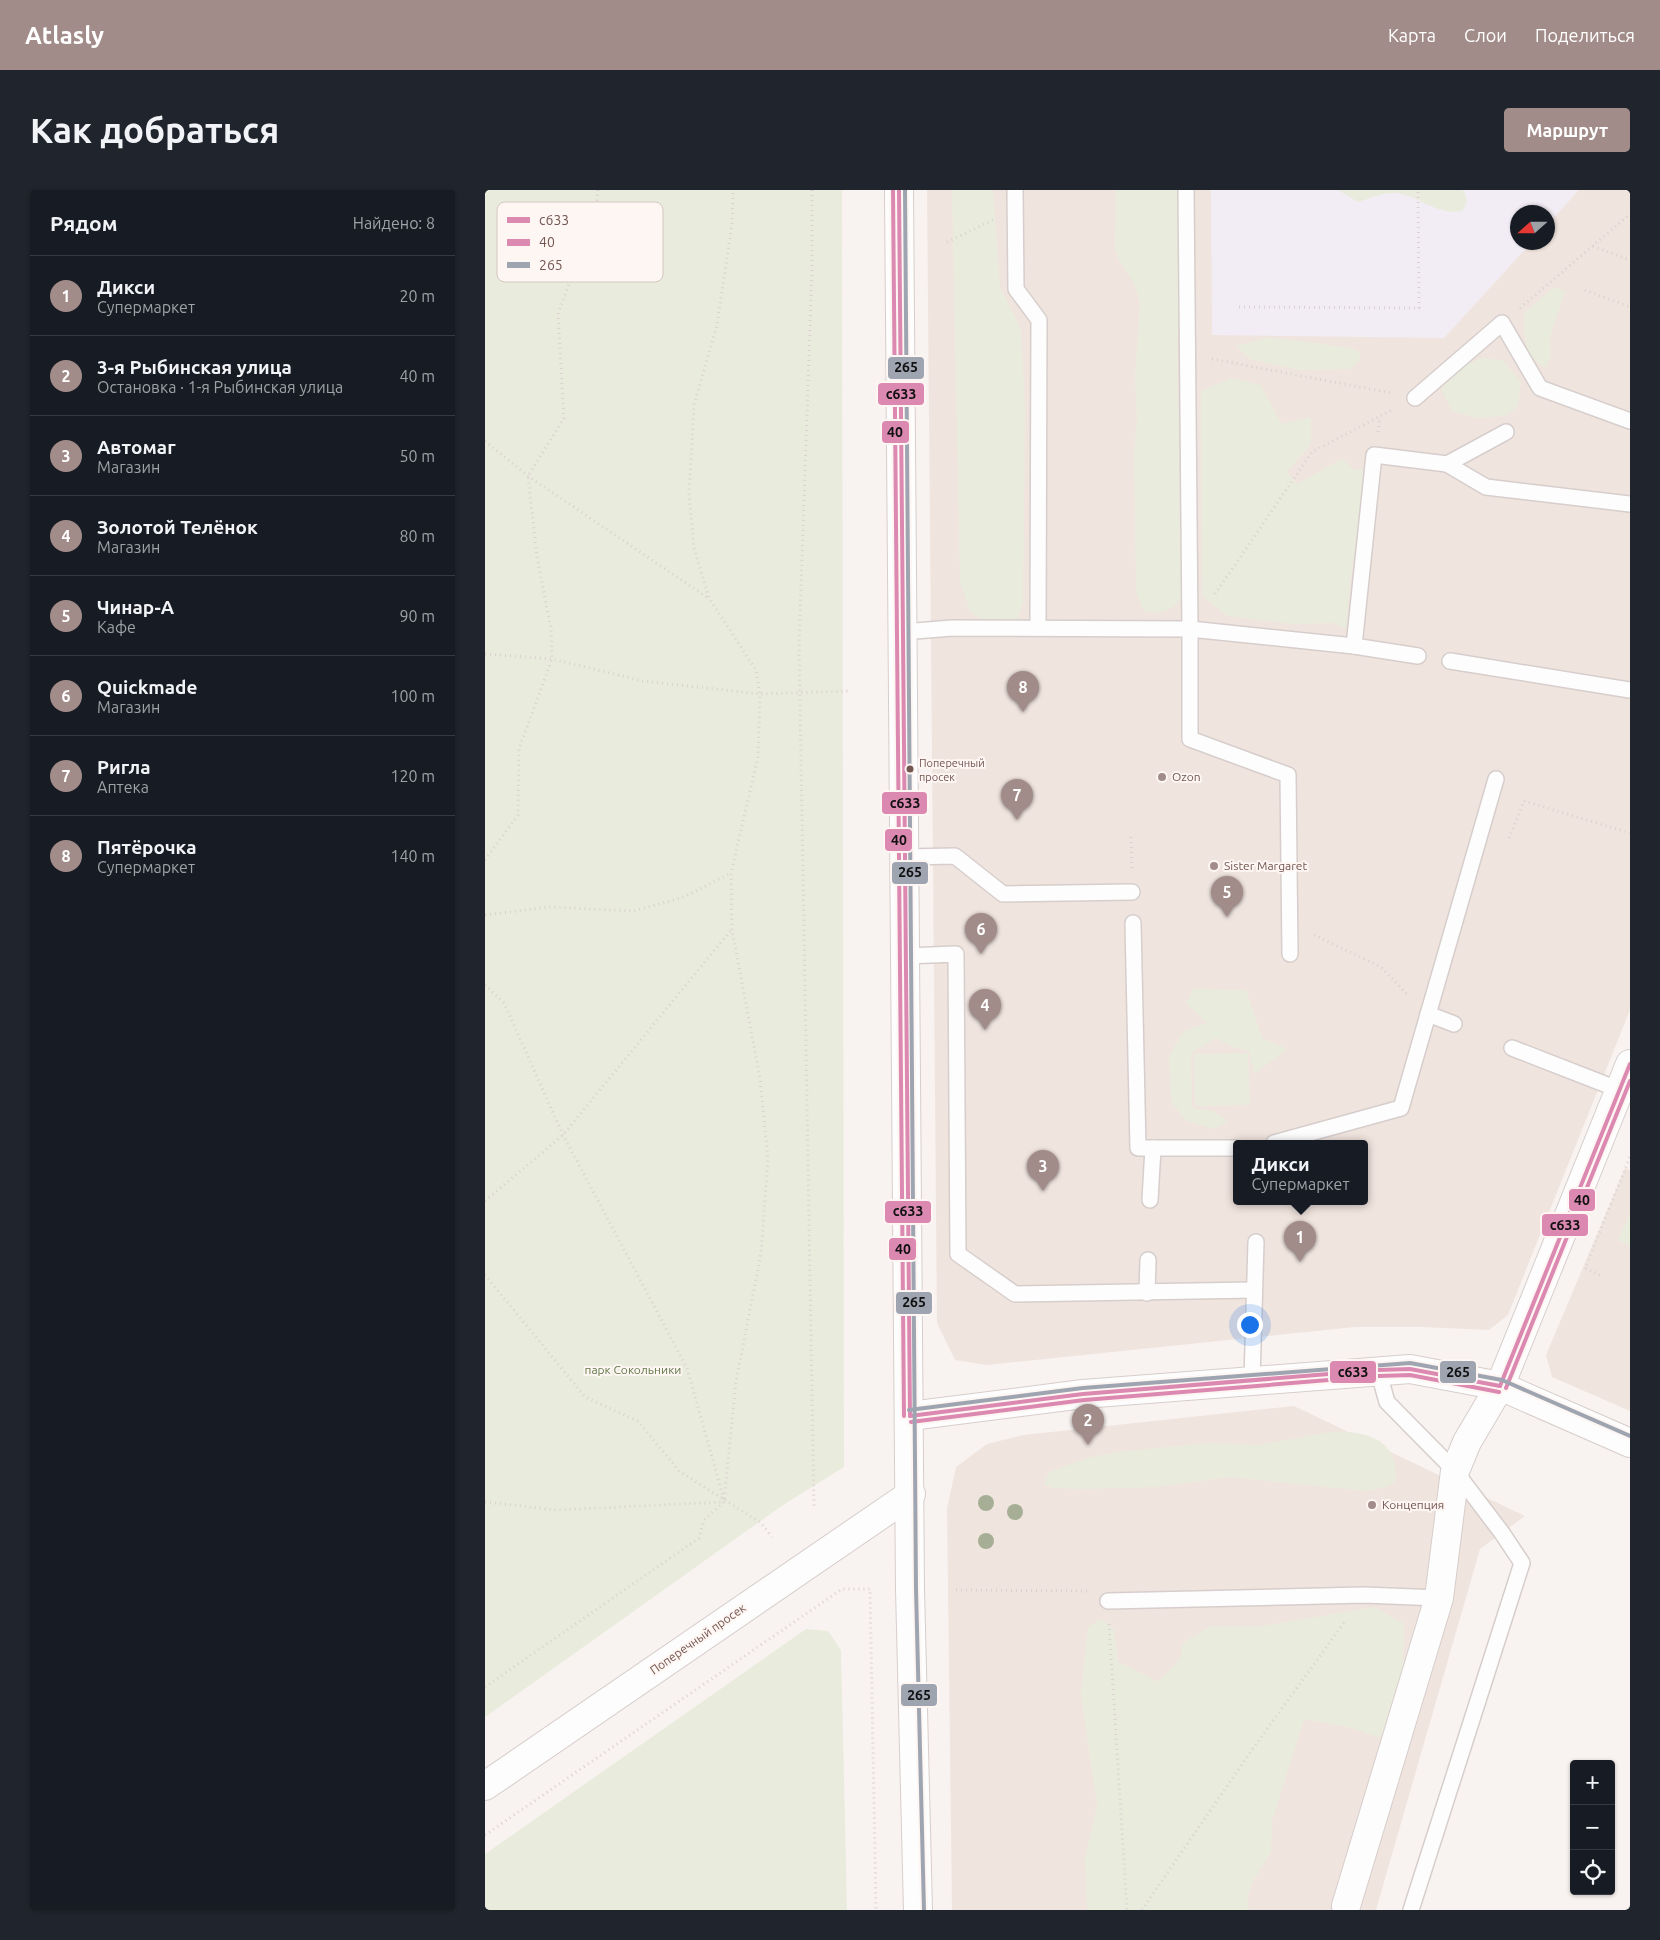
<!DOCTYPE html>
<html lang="ru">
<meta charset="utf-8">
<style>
:root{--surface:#171b24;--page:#20242c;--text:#f1f3f6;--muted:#9ea1a6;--line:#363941;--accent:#a28c89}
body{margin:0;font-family:Ubuntu,sans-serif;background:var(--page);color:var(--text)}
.controls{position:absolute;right:15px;bottom:15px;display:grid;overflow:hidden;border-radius:5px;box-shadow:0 1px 4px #0004}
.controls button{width:45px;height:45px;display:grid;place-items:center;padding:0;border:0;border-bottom:1px solid var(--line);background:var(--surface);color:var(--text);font:25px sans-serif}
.compass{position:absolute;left:1025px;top:15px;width:45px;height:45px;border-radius:50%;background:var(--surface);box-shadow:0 1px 4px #0004;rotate:249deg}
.you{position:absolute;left:764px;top:1134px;width:18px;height:18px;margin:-12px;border:4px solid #fff;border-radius:50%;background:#1a73e8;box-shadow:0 0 0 8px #1a73e833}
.badge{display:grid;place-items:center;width:32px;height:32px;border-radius:50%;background:var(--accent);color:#fff;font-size:16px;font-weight:700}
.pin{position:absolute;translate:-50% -41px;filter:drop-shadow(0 1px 2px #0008)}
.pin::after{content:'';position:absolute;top:26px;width:18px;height:15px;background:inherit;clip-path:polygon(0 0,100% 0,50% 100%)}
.popup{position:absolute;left:748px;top:950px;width:135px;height:65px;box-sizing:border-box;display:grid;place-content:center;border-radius:5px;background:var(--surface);filter:drop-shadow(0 1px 4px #0005);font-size:16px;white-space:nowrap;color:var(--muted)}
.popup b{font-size:19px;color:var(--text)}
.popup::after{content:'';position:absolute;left:50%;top:100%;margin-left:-10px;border:10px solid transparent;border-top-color:var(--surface)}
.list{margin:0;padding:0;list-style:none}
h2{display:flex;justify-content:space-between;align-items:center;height:65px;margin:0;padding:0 20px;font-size:21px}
h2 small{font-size:16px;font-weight:400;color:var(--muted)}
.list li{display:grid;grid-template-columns:32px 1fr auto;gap:15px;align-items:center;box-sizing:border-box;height:80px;padding:0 20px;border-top:1px solid var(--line)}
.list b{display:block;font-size:19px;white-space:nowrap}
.list p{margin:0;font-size:16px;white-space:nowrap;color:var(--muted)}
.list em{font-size:16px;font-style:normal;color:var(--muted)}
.icon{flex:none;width:28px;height:28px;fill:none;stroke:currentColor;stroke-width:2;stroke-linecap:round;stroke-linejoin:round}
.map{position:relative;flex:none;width:1145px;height:1720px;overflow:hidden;border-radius:5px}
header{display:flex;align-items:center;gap:30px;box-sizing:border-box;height:70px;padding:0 25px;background:var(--accent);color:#fff}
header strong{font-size:24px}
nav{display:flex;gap:28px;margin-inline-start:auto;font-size:18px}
.intro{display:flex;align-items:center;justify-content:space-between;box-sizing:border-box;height:120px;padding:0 30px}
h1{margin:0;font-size:35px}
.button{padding:12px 22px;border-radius:5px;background:var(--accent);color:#fff;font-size:18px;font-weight:700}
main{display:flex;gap:30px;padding:0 30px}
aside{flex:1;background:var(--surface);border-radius:5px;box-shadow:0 1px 4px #0004}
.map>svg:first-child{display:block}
.residential{fill:#f0e4de;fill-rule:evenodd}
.education{fill:#f2edf4}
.green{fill:#e9ecdc}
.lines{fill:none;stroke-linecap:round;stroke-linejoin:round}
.service-casing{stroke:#d6cecc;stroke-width:18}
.minor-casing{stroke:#d6cecc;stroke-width:30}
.tertiary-casing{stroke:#d6cecc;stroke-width:30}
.secondary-casing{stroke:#d7cecb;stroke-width:30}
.path{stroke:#dad1d0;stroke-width:3;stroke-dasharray:1 4;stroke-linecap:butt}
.service{stroke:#fefdfd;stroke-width:15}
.minor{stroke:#fefdfd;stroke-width:28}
.tertiary{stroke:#fefdfd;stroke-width:28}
.secondary{stroke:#fefdfd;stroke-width:28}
.bus-1-casing{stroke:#fdf6f2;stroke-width:8}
.bus-2-casing{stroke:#fdf6f2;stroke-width:8}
.bus-3-casing{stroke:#fdf6f2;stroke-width:8}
.bus-1{stroke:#dc89b2;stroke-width:4}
.bus-2{stroke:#dc89b2;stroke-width:4}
.bus-3{stroke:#9ea5b1;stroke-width:4}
.tree{fill:#a6af95}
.bus-dot{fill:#735551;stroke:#fdf6f2;stroke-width:2}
.poi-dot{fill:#a28c89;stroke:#fdf6f2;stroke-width:2}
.labels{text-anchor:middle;stroke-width:4;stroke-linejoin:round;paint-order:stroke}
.bus-label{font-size:11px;fill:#735551;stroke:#fdf6f2;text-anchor:start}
.poi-label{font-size:12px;fill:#735551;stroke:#fdf6f2;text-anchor:start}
.park-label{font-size:12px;fill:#62784a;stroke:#fdf6f2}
.street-label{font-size:12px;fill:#735551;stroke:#fdf6f2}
.key{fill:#fdf6f2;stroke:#d4c6c2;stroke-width:1}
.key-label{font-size:14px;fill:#735551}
.line-badge{stroke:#fdf6f2;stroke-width:2}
.pale-badge-label{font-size:14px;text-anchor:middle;font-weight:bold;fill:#111}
</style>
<header>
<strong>Atlasly</strong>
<nav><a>Карта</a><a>Слои</a><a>Поделиться</a></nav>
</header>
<div class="intro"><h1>Как добраться</h1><a class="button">Маршрут</a></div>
<main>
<aside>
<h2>Рядом<small>Найдено: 8</small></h2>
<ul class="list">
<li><span class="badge">1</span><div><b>Дикси</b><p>Супермаркет</p></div><em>20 m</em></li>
<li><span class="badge">2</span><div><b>3-я Рыбинская улица</b><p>Остановка · 1-я Рыбинская улица</p></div><em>40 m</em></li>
<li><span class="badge">3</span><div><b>Автомаг</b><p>Магазин</p></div><em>50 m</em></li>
<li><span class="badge">4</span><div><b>Золотой Телёнок</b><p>Магазин</p></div><em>80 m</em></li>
<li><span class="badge">5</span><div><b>Чинар-А</b><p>Кафе</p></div><em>90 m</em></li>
<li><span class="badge">6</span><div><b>Quickmade</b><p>Магазин</p></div><em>100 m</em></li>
<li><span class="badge">7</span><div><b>Ригла</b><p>Аптека</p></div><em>120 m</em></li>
<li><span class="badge">8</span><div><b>Пятёрочка</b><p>Супермаркет</p></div><em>140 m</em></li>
</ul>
</aside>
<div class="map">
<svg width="1145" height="1720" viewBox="0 0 1145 1720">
<rect width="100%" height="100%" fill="#f8f3f0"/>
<!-- residential -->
<g class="residential">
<path d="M442 0H1145V820L1023 1125 1004 1140 938 1137H870L502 1175 470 1170 452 1133ZM1032 22H1062V52H1032ZM751 953H879V1011H751Z"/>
<path d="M1140 978 1145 980V1221L1067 1187 1061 1165Z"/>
<path d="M809 1216 1040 1326 995 1359 891 1720H467L462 1318 471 1277 502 1254 538 1245Z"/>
</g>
<!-- education -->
<path class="education" d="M726 0H1094L1063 34 1062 22H1032V52L1046 53 959 148 727 145Z"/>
<!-- green -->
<g class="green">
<path d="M0 0H357L359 1277 298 1315 0 1527Z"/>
<path d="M467 0H508L515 97 536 139 540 219 538 413 532 429C512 433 504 434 486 423L475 392Z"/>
<path d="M631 0H693C694 66 692 131 693 197 693 239 697 280 695 322 694 349 707 383 695 408 689 421 672 425 659 421L651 402 649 261 652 231 650 187 655 113 649 93 633 68 630 58Z"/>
<path d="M853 0H977L980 3 982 13 977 21C952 26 935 6 911 3 898 2 885 8 873 12Z"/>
<path d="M1069 97 1080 102 1065 147 1066 166 1060 178C1037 162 1040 149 1039 123Z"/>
<path d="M784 147 866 158 874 162 875 170 864 179 814 180 765 169 751 156Z"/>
<path d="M996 168 1018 170 1036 193 1033 216 1020 226 992 228 967 221 956 198 979 176Z"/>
<path d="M747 188 776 195 796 234 826 227V254L802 282 812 294 857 269 868 279 882 281 865 392 861 439 849 433 808 434 742 426 717 406 716 201Z"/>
<path d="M708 799 761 800 777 848 802 859 769 884 764 861 745 856 731 848 706 863 707 918 728 921 743 931 728 939 700 930 686 911 684 866 699 841 722 833 701 813Z"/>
<path d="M763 863 765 915 710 916 709 864Z"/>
<path d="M1145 1023V1056L1133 1050Z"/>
<path d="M845 1242C880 1240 916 1249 910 1292L902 1297 882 1301 744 1287 672 1297 599 1299 569 1298 559 1295 564 1282 603 1268 632 1262 724 1253 774 1255Z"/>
<path d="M890 1417 919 1434 918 1484 906 1535 894 1547 863 1537 819 1529 787 1631 786 1662 768 1691 762 1708 764 1720H602L600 1669 612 1616 596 1504 603 1438 616 1429 629 1440 633 1472 673 1492 695 1469 698 1453 726 1436H777Z"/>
<path d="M321 1439 343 1441 356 1460 362 1720H0V1664Z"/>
</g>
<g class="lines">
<!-- service casing -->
<g class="service-casing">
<g id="service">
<path d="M530 0 531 99 554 130 553 438"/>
<path d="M930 208 1017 133 1055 198 1145 231"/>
<path d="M962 274 1001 297 1145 314"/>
<path d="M418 442 467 438 705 439 701 0"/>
<path d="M933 466 869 456 889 265 962 274 1021 242"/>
<path d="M965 471 1145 500"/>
<path d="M420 667 470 666 518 704 647 702"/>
<path d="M648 733 653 958H751"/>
<path d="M805 764 803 585 705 549V439L869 456"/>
<path d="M421 766 471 764 473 1064 530 1104 769 1100"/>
<path d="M943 824 969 834"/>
<path d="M1027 858 1135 900"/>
<path d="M789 953 916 918 1011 589"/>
<path d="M665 1010 668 958"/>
<path d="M662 1103 663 1070"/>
<path d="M893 1180 902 1212 970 1281 1017 1343 1037 1373 926 1720"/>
<path d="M767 1190 771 1052"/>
<path d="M623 1411 879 1405 954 1408"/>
</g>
</g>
<!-- minor casing -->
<g class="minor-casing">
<path id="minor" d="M861 1716 954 1408 970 1281 982 1252 1015 1196 1145 874"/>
</g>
<!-- tertiary casing -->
<g class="tertiary-casing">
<path id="tertiary" d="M0 1596 426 1304"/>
</g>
<!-- secondary casing -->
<g class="secondary-casing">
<g id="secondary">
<path d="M414 0 425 1399 433 1720"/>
<path d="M425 1226 598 1204 925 1179 1015 1196 1145 1253"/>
</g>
</g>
<!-- path -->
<g class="path">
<path d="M327 0V79L314 455 329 1318"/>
<path d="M462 52 508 30"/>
<path d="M1108 56 1145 70"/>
<path d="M1100 100 1145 117"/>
<path d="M754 117 934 118 933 0"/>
<path d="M1035 118 1145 24"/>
<path d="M727 169 907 203"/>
<path d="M893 242 895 227"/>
<path d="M0 251 43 286 223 408"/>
<path d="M730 404 827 262 909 219"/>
<path d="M0 464 67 469 158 491 275 504 365 501"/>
<path d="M646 647 647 679"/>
<path d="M1024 648 1039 611 1145 643"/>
<path d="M0 670 33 625 34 559 67 469 66 439 52 367 43 286 79 228 73 124 111 20 113 0"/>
<path d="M0 725 64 717 149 721 199 707 246 683"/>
<path d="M829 745 896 777 923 805"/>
<path d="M0 795 19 813 78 945 202 1178 239 1310"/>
<path d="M0 1011 78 945 246 740"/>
<path d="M0 1085 100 1207 153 1231 194 1281 276 1333 287 1347"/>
<path d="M1115 1085 1100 1078 1145 967"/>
<path d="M0 1312 71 1320 239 1312"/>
<path d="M471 1400 602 1401"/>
<path d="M624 1434 642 1720"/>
<path d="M0 1497 214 1348 219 1330 239 1312 251 1191 276 1064 283 969 275 888 247 740 246 683 273 567 275 504 271 480 224 408 209 358 204 303 209 215 232 135 247 34 248 0"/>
<path d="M0 1645 357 1399H385L391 1720"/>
<path d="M657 1720 764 1564 861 1430"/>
</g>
<!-- service -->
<use href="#service" class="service"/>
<!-- minor -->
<use href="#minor" class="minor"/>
<!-- tertiary -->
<use href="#tertiary" class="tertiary"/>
<!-- secondary -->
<use href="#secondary" class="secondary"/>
<!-- bus-1 casing -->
<g class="bus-1-casing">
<g id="bus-1">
<path d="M414 0 425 1226"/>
<path d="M1015 1196 1145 874"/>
<path d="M425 1226 598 1204 893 1180 925 1179 1015 1196"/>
</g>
</g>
<!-- bus-2 casing -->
<g class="bus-2-casing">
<g id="bus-2">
<path d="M408 0 419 1226"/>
<path d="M1021 1198 1145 891"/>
<path d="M426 1232 599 1210 893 1186 925 1185 1014 1202"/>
</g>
</g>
<!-- bus-3 casing -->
<g class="bus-3-casing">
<g id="bus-3">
<path d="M420 0 431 1399 439 1720"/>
<path d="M424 1220 598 1198 925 1173 1017 1190 1145 1246"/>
</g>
</g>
<!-- bus-1 -->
<use href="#bus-1" class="bus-1"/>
<!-- bus-2 -->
<use href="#bus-2" class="bus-2"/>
<!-- bus-3 -->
<use href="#bus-3" class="bus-3"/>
</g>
<!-- trees -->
<g class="tree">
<circle cx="501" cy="1313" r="8"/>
<circle cx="530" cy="1322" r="8"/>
<circle cx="501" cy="1351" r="8"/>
</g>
<!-- markers -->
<circle class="bus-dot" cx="425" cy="579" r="4.5"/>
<g class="poi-dot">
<circle cx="677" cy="587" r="5"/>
<circle cx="729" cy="676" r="5"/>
<circle cx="887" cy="1315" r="5"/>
</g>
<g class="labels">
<!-- bus labels -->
<g class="bus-label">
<text x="434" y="577">Поперечный<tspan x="434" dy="14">просек</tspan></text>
</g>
<!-- poi labels -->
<g class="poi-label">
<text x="687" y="591">Ozon</text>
<text x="739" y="680">Sister Margaret</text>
<text x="897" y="1319">Концепция</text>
</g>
<!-- park labels -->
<g class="park-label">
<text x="148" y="1184">парк Сокольники</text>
</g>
<!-- street labels -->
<g class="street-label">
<text transform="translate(213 1449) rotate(-35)" y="4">Поперечный просек</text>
</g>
</g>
<!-- legend -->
<rect x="12" y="12" width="166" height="80" rx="8" class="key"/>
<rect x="22" y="27" width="23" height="6" fill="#dc89b2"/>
<rect x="22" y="49" width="23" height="7" fill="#dc89b2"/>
<rect x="22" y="72" width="23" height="6" fill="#9ea5b1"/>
<g class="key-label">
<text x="54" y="35">с633</text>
<text x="54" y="57">40</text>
<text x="54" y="80">265</text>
</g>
<g class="line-badge">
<rect x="402" y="166" width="38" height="24" rx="5" fill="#9ea5b1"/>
<rect x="392" y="192" width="48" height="24" rx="5" fill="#dc89b2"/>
<rect x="396" y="230" width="29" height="24" rx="5" fill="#dc89b2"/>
<rect x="396" y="601" width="47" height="24" rx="5" fill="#dc89b2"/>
<rect x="399" y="638" width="29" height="24" rx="5" fill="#dc89b2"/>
<rect x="406" y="671" width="38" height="24" rx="5" fill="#9ea5b1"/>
<rect x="1083" y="998" width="28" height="24" rx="5" fill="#dc89b2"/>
<rect x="399" y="1010" width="48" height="24" rx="5" fill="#dc89b2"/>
<rect x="1056" y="1023" width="48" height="24" rx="5" fill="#dc89b2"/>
<rect x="403" y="1047" width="29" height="24" rx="5" fill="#dc89b2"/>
<rect x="410" y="1101" width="38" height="24" rx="5" fill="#9ea5b1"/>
<rect x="954" y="1170" width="38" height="24" rx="5" fill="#9ea5b1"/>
<rect x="844" y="1170" width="48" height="24" rx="5" fill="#dc89b2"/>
<rect x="415" y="1493" width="38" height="24" rx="5" fill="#9ea5b1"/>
</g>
<g class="pale-badge-label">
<text x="421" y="182">265</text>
<text x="416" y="209">с633</text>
<text x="410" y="247">40</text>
<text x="420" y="618">с633</text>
<text x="414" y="655">40</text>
<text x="425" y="687">265</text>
<text x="1097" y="1015">40</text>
<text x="423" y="1026">с633</text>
<text x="1080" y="1040">с633</text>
<text x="418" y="1064">40</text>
<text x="429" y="1117">265</text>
<text x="973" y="1187">265</text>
<text x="868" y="1187">с633</text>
<text x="434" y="1510">265</text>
</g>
</svg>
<div class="controls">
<button>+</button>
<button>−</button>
<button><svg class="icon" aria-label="locate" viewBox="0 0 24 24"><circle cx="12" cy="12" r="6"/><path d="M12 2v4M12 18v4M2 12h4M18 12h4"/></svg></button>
</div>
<svg class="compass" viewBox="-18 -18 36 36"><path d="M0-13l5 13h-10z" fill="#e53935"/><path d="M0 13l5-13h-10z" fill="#9ea1a6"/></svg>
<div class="you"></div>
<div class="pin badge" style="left:815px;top:1072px">1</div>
<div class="popup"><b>Дикси</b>Супермаркет</div>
<div class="pin badge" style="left:603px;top:1255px">2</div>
<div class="pin badge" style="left:558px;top:1001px">3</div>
<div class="pin badge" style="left:500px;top:840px">4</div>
<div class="pin badge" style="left:742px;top:727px">5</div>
<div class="pin badge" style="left:496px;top:764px">6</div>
<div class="pin badge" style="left:532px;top:630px">7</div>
<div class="pin badge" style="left:538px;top:522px">8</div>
</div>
</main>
